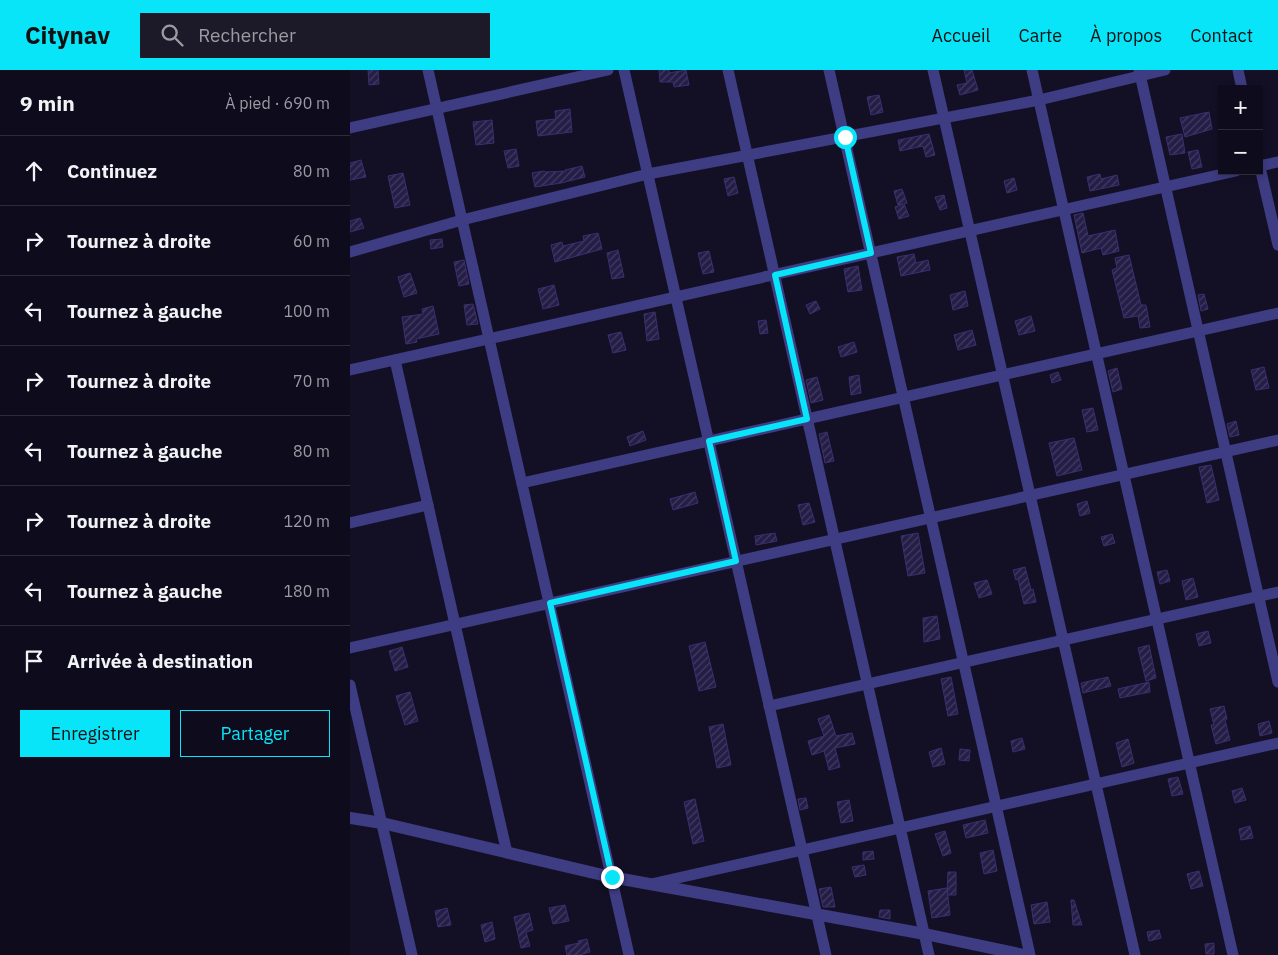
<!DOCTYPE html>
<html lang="fr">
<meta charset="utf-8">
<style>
:root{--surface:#0e0c1c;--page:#1c1a29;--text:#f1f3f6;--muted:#9b9ba3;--line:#2e2c3b;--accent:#08e4f8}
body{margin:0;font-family:"IBM Plex Sans",sans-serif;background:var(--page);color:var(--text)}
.controls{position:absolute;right:15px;top:15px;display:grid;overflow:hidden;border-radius:0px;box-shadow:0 2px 8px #0003}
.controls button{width:45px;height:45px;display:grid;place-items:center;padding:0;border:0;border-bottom:1px solid var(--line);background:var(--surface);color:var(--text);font:25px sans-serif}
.stop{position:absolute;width:15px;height:15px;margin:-11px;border:4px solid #08e4f8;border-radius:50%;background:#fff}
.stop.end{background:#08e4f8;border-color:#fff;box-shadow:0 1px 5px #0008}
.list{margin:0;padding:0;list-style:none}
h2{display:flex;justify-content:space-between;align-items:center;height:65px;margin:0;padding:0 20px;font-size:21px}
h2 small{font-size:16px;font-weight:400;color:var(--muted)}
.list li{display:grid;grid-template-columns:32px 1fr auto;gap:15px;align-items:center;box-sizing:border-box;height:70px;padding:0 20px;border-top:1px solid var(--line)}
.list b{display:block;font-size:19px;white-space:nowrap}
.list em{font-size:16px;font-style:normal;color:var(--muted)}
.actions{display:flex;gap:10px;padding:15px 20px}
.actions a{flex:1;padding:11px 0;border:1px solid var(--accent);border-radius:0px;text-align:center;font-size:18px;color:var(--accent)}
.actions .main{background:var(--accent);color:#111}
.icon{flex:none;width:28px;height:28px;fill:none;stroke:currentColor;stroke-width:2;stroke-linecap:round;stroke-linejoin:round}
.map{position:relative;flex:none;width:928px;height:885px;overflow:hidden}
header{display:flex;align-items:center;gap:30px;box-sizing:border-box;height:70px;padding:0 25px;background:var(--accent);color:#111}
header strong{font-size:24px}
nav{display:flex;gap:28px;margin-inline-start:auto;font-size:18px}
.search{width:350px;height:45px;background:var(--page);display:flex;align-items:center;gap:12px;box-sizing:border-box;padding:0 18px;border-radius:0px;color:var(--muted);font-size:19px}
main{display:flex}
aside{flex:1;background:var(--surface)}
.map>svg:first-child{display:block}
.building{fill:url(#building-hatch);stroke:#3b2f71}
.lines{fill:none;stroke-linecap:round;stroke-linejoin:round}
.minor{stroke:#3e3c83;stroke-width:11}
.tertiary{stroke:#3e3c83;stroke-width:12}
.route{stroke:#08e4f8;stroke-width:6}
</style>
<header>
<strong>Citynav</strong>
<div class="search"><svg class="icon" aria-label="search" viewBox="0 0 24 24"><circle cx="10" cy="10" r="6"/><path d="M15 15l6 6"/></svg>Rechercher</div>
<nav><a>Accueil</a><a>Carte</a><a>À propos</a><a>Contact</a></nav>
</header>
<main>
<aside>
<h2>9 min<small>À pied · 690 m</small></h2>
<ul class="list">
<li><svg class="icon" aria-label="ahead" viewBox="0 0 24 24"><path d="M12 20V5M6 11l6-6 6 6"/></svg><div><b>Continuez</b></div><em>80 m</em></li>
<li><svg class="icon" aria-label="right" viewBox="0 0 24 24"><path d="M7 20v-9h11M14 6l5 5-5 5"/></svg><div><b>Tournez à droite</b></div><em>60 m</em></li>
<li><svg class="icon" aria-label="left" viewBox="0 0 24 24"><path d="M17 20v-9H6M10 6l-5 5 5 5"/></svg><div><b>Tournez à gauche</b></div><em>100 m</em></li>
<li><svg class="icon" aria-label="right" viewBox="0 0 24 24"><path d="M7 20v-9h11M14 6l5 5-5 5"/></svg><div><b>Tournez à droite</b></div><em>70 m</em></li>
<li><svg class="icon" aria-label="left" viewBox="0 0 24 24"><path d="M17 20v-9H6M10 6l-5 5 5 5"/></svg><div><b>Tournez à gauche</b></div><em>80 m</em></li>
<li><svg class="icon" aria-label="right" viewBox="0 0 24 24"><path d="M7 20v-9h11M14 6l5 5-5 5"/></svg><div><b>Tournez à droite</b></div><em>120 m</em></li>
<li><svg class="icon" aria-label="left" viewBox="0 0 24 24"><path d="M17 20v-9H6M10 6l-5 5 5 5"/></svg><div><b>Tournez à gauche</b></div><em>180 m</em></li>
<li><svg class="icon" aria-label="arrive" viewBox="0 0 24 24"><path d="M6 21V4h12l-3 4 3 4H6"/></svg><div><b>Arrivée à destination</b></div></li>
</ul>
<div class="actions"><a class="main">Enregistrer</a><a>Partager</a></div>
</aside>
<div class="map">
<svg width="928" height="885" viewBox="0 0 928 885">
<defs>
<pattern id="building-hatch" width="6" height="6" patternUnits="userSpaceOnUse" patternTransform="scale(1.25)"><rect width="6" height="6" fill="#241d46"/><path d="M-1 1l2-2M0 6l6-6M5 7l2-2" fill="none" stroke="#433d62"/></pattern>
</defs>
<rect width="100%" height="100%" fill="#131026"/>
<!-- building -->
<g class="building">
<path d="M18 0H28L29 14 19 15Z"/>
<path d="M309 0H319V3L336 0 339 15 324 17 323 12H310Z"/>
<path d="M614 0H622L628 20 610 25 607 15 617 13Z"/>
<path d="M529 25 533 42 521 45 517 27Z"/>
<path d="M220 39 222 62 188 66 186 51 206 49 205 41Z"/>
<path d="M859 42 862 59 835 67 830 48Z"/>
<path d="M142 50 144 73 126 75 123 52Z"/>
<path d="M579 64 585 85 576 87 573 76 550 81 548 70Z"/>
<path d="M832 64 835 83 820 85 816 67Z"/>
<path d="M166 79 169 96 158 98 154 81Z"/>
<path d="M848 80 852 97 842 99 838 82Z"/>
<path d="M11 90 16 107 0 110V93Z"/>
<path d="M232 96 235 107 211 113 185 117 182 103 194 101 195 102 216 101 215 100Z"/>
<path d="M53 103 60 135 45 138 38 106Z"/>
<path d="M750 104 751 109 767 105 769 115 740 121 737 107Z"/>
<path d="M384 107 388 123 378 126 374 109Z"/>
<path d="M664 108 667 120 657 123 654 111Z"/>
<path d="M552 119 557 133 554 134 559 146 549 149 545 137 553 134 548 135 544 121Z"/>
<path d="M594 125 597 138 590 140 585 127Z"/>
<path d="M733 143 738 166 765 160 769 181 753 185 751 178 732 183 724 145Z"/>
<path d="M10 148 14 158 0 162V151Z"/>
<path d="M248 163 252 179 205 192 201 175 212 172 213 176 234 171 233 166Z"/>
<path d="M92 169 93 177 81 179 80 170Z"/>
<path d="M268 180 274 207 262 209 257 183Z"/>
<path d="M359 181 364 202 353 204 348 183Z"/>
<path d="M564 184 566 193 578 190 580 200 551 206 547 187Z"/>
<path d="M779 185 791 235H796L800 257 790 258 788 246 774 248 762 200 767 198 765 188Z"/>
<path d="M114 190 119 214 109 216 104 192Z"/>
<path d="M508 196 512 220 498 222 494 199Z"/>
<path d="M60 203 67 223 54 227 48 207Z"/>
<path d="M204 215 209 235 193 239 188 219Z"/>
<path d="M615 221 618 236 603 240 600 225Z"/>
<path d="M854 224 858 239 851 241 848 225Z"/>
<path d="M466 231 470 239 460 244 456 235Z"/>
<path d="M123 234 128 254 117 255 114 235Z"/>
<path d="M83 236 89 264 66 269 67 272 56 274 52 247 73 244 72 239Z"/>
<path d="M305 242 309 269 297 271 294 244Z"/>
<path d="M681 246 685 261 669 265 665 251Z"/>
<path d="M416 250 418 263 410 264 408 251Z"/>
<path d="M622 260 626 275 608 280 604 265Z"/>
<path d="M271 262 276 280 263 283 258 265Z"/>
<path d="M504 272 507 282 491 287 488 277Z"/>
<path d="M914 297 919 318 906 320 901 300Z"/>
<path d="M767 298 772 319 763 322 758 301Z"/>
<path d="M708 302 711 310 702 313 700 305Z"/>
<path d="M509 305 511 323 501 325 499 307Z"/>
<path d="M467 307 473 330 461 333 456 310Z"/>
<path d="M743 338 748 360 737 362 732 340Z"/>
<path d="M886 351 889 365 880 367 877 354Z"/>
<path d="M293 361 296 370 280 376 277 367Z"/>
<path d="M477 362 484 391 475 393 469 364Z"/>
<path d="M724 368 732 400 707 406 699 373Z"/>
<path d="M861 395 869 430 857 433 849 397Z"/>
<path d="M345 422 348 433 323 440 320 429Z"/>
<path d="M737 431 740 443 730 446 727 434Z"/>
<path d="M459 433 465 452 453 455 448 435Z"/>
<path d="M425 463 427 471 406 475 405 466Z"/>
<path d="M568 463 575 503 558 506 551 466Z"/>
<path d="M762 464 765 473 754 476 751 467Z"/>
<path d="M675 497 681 520 683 519 686 532 674 534 668 509 666 510 663 500Z"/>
<path d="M817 500 820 511 810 514 807 502Z"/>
<path d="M843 508 848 527 836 530 832 511Z"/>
<path d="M637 510 642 524 629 528 624 513Z"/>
<path d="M587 546 590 569 574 572 573 548Z"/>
<path d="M858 561 861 573 849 576 846 564Z"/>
<path d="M355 572 366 617 349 621 339 576Z"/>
<path d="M799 575 806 608 796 611 788 578Z"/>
<path d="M52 577 58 597 45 601 39 581Z"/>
<path d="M601 607 608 644 598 646 591 609Z"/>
<path d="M758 607 761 616 733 623 731 613Z"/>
<path d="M799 612 800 622 770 628 768 619Z"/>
<path d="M60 622 68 651 55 655 46 626Z"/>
<path d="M874 636 877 649 875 650 880 670 866 674 861 655H864L860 639Z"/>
<path d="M479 645 486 666 502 663 505 674 485 678 490 697 479 700 474 681 462 685 458 671 474 666 468 649Z"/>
<path d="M919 651 922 663 910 666 908 654Z"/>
<path d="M373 654 381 695 367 698 359 657Z"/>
<path d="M672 668 675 679 663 682 661 671Z"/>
<path d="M778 669 784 693 772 697 766 673Z"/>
<path d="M591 678 595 694 583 697 579 682Z"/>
<path d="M610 679 620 680 619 691 609 690Z"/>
<path d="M828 707 833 724 822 726 818 709Z"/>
<path d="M892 718 896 730 885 733 882 721Z"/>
<path d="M456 728 458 738 450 740 448 729Z"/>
<path d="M345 729 354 771 343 774 334 732Z"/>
<path d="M499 730 503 751 491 753 487 732Z"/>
<path d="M635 750 638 763 616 768 613 755Z"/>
<path d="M900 756 903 768 891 770 889 759Z"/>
<path d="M595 761 601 783 593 786 585 764Z"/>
<path d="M643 780 647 801 634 804 630 783Z"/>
<path d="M523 781 524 789 513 790V782Z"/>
<path d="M514 795 516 805 505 807 502 797Z"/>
<path d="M849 801 853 816 841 819 837 804Z"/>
<path d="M598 802H606V825H597Z"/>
<path d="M481 817 485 837H473L469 819Z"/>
<path d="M597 818 600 845 582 848 578 821Z"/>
<path d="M721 830H724L732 855H723Z"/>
<path d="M697 832 700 852 684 854 681 835Z"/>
<path d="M215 835 219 851 203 854 199 838Z"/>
<path d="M97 838 101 855 88 857 85 841Z"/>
<path d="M530 840H540V849L529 847Z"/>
<path d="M179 843 183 860 176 862 180 876 171 878 164 847Z"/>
<path d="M142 852 145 869 135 872 131 855Z"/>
<path d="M809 860 811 868 799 871 797 862Z"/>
<path d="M237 869 240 882 229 885H217L215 876 229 873 228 871Z"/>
<path d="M864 873V884H856L855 874Z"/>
</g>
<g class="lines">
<!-- minor -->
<g class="minor">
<path d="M78 0 279 885"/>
<path d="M274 0 476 885"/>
<path d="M378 0 579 885"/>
<path d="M479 0 680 885"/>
<path d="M583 0 785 885"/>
<path d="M682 0 883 885"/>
<path d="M789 0 928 612"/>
<path d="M888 0 892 19"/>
<path d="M0 58 258 0"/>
<path d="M909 93 928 175"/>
<path d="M909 96 928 92"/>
<path d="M0 182 112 150 298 104 689 30 815 0"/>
<path d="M45 290 157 783"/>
<path d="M0 300 886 101"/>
<path d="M172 413 928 243"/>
<path d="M0 453 78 435"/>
<path d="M0 578 928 370"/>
<path d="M0 615 62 885"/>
<path d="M419 636 928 522"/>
<path d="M301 814 928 673"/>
</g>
<!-- tertiary -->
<path class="tertiary" d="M0 748 32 753 261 807 575 864 674 885"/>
</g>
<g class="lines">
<!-- route -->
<path class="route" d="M262 807 200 533 386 491 359 371 457 349 425 205 521 183 495 67"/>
</g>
</svg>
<div class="controls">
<button>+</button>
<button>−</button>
</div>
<div class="stop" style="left:495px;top:67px"></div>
<div class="stop end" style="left:262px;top:807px"></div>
</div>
</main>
